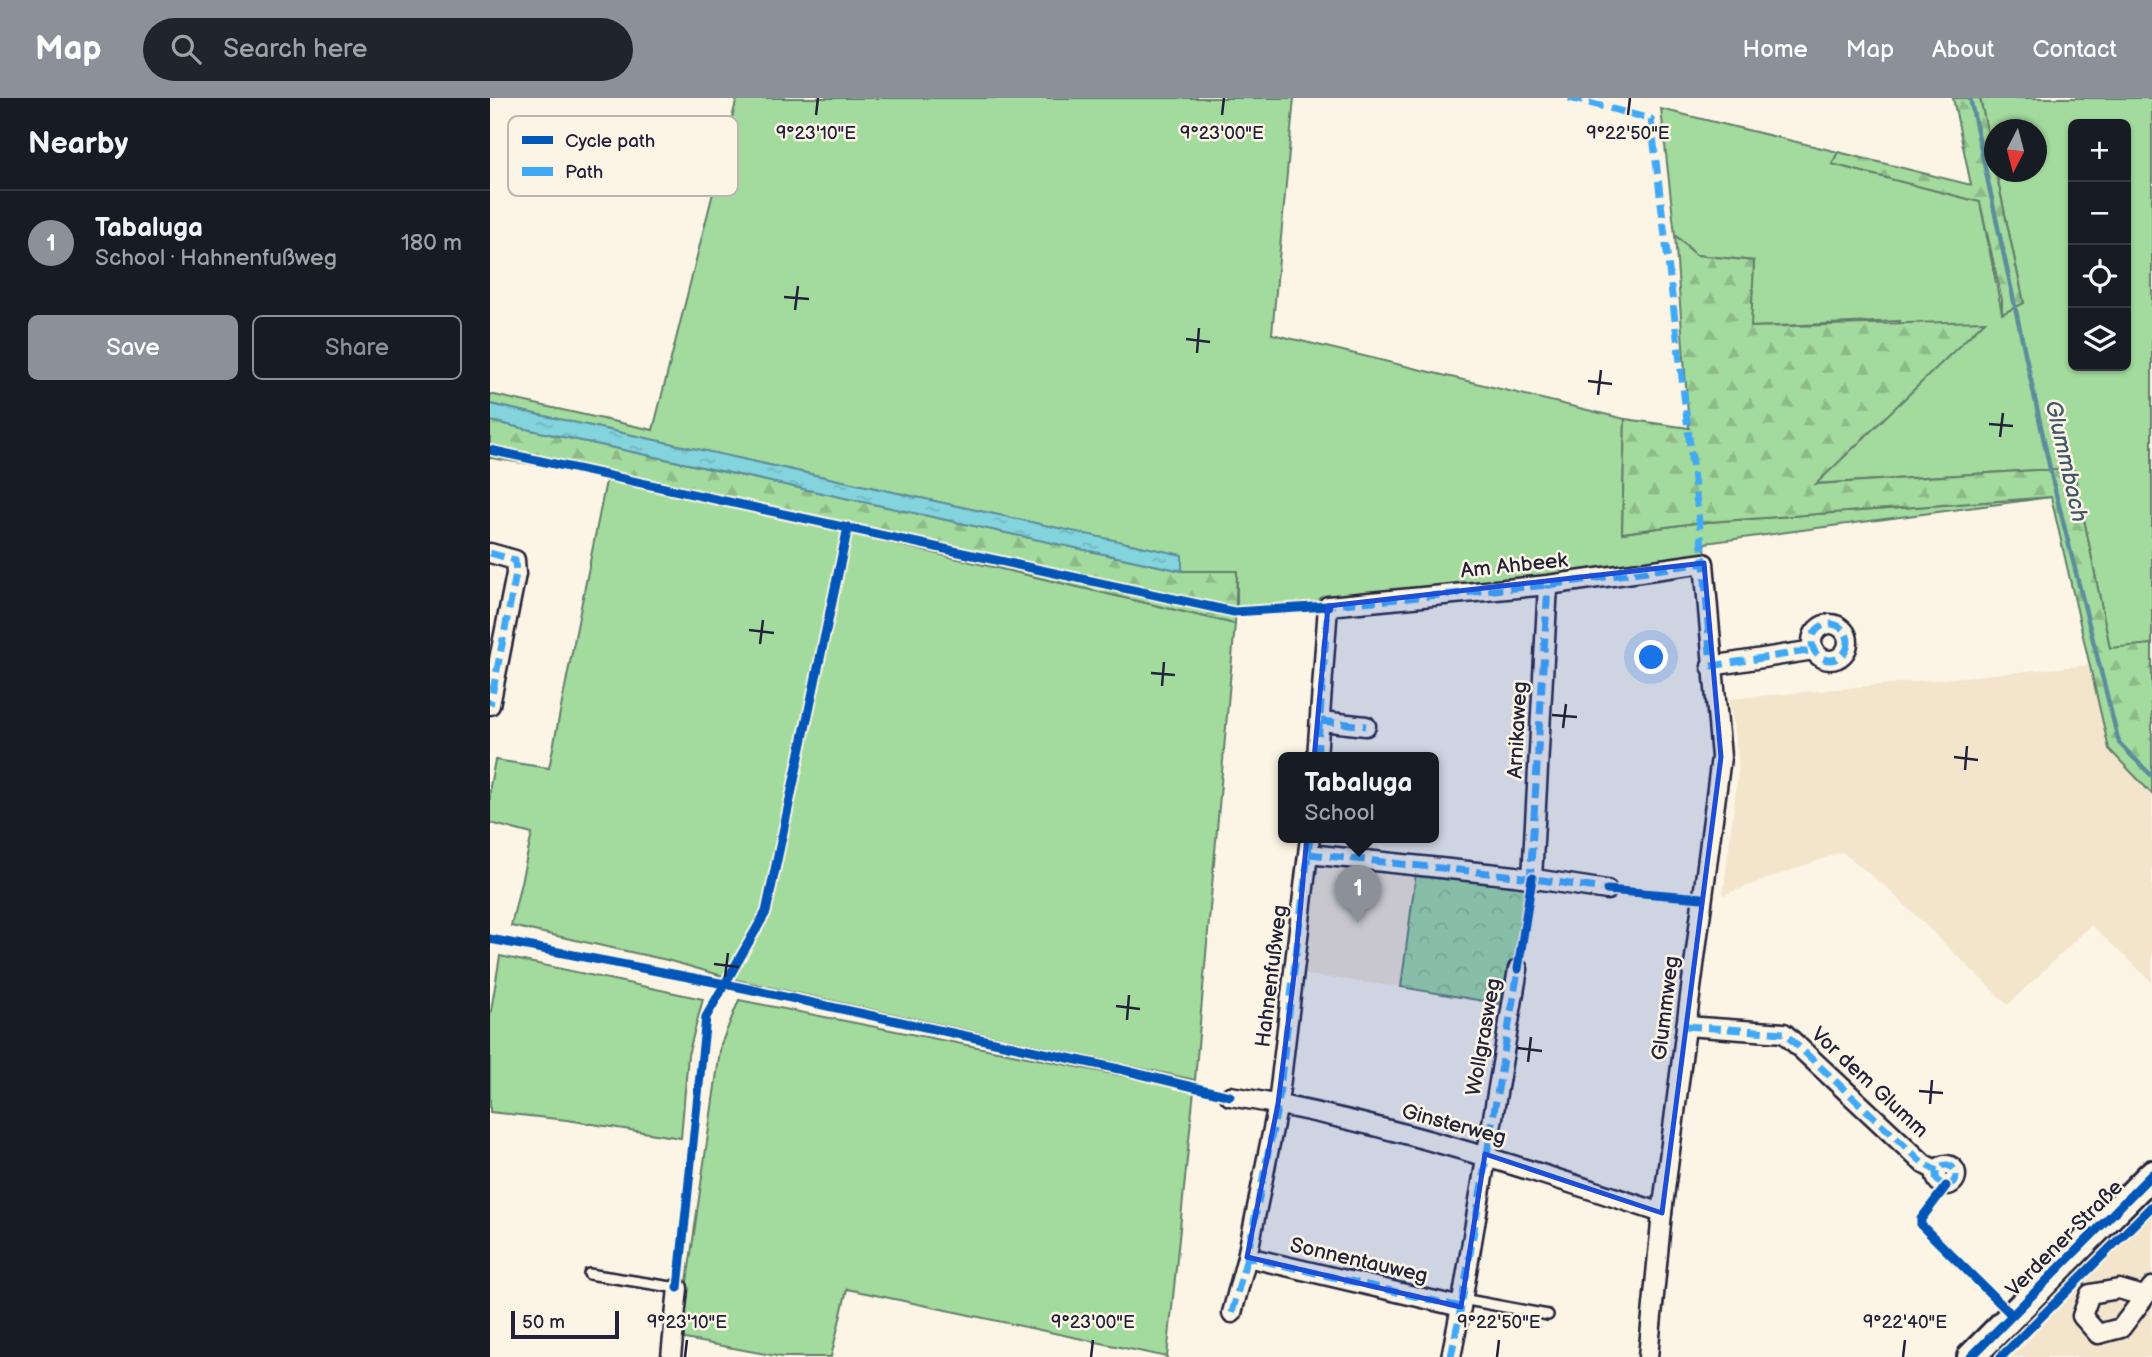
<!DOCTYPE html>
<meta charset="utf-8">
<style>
:root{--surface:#171b24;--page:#20242c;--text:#f1f3f6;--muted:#9ea1a6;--line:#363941;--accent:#8c9099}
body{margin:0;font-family:"Balsamiq Sans",sans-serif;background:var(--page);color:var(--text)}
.controls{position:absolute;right:21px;top:21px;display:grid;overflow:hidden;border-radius:10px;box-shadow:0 2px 5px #0004}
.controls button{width:63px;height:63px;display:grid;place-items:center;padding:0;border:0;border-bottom:2px solid var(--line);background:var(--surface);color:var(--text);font:35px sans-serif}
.compass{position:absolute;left:1494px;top:21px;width:63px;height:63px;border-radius:50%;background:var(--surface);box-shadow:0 2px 5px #0004;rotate:186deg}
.scale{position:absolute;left:21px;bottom:18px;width:108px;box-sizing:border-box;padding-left:7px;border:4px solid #22223b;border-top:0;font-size:19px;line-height:24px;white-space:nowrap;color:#22223b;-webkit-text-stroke:5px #fcf5e5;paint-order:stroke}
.you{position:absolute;left:1162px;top:560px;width:24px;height:24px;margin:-18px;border:5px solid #fff;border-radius:50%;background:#1a73e8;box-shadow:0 0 0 10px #1a73e833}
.badge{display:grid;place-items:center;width:46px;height:46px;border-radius:50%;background:var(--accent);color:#fff;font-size:23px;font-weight:700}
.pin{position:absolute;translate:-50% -58px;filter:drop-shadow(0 2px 4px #0008)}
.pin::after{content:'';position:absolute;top:37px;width:24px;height:21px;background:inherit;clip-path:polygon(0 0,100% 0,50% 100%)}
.popup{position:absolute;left:788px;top:654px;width:161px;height:91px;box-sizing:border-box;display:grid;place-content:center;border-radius:10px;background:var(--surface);filter:drop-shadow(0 2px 5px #0005);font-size:23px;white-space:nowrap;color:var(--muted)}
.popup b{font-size:26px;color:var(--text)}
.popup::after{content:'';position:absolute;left:50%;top:100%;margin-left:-14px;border:14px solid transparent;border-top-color:var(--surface)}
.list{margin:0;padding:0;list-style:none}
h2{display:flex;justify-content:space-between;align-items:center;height:91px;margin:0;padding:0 28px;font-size:30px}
h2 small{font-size:23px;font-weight:400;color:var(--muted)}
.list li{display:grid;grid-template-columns:46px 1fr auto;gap:21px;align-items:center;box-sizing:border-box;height:105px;padding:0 28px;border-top:2px solid var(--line)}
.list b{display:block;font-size:26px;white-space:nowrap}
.list p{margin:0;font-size:23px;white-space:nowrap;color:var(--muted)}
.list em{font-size:23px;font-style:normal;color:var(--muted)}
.actions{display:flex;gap:14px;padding:21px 28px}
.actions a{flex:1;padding:16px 0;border:2px solid var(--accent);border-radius:10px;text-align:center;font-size:24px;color:var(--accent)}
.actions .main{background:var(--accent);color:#fff}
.icon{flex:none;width:38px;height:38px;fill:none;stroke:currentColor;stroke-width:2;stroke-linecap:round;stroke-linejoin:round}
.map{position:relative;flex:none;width:1662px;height:1259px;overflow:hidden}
header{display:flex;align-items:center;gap:42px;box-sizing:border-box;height:98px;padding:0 35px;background:var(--accent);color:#fff}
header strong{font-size:33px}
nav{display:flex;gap:38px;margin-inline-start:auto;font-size:24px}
.search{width:490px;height:63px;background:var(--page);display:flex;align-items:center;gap:18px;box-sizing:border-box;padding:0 24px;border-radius:38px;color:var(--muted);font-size:26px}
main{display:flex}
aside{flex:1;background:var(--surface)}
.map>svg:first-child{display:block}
.built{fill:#f3e5cc}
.green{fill:#a3da9d;stroke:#627e6c;stroke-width:2;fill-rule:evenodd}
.forest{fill:url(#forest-firs);stroke:#627e6c;stroke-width:2}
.park{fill:url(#park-crowns);stroke:#627e6c;stroke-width:2}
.water{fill:url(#water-ripples);stroke:#5c8d9c;stroke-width:2}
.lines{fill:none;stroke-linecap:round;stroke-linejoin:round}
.stream{stroke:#5c8d9c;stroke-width:4.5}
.lane-casing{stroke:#22223b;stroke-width:14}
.street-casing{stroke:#22223b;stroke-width:23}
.primary-casing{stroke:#22223b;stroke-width:32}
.lane{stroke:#fcf5e5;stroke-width:9}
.street{stroke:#fcf5e5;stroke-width:18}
.primary{stroke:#fcf5e5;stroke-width:26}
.quiet{stroke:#3fa9f5;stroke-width:7;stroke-dasharray:14 7;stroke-linecap:butt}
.cycleway-casing{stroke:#fcf5e5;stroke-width:13}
.cycleway{stroke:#0057b8;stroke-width:9}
.marked{fill:#1d4ed8;fill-opacity:0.2;stroke:#1d4ed8;stroke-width:5;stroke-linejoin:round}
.ticks{fill:none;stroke:#22223b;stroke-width:2.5}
.labels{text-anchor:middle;stroke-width:5;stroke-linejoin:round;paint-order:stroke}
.street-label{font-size:21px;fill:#22223b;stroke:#fcf5e5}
.water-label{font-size:23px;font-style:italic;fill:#3f576c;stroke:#fcf5e5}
.key{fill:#fcf5e5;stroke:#bbb6b2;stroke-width:2}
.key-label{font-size:19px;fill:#22223b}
.ticks-label{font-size:18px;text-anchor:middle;fill:#22223b;stroke:#fcf5e5;stroke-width:5;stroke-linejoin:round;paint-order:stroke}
</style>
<header>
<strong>Map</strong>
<div class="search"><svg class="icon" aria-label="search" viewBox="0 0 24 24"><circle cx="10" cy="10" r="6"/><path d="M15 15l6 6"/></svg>Search here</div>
<nav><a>Home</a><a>Map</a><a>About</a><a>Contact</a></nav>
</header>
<main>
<aside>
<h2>Nearby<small></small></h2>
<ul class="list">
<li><span class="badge">1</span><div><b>Tabaluga</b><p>School · Hahnenfußweg</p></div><em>180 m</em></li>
</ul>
<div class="actions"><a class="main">Save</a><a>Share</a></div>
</aside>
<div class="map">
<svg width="1662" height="1259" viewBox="0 0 1662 1259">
<defs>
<pattern id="forest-firs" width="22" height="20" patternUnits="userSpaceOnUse" patternTransform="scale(1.75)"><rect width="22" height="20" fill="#a3da9d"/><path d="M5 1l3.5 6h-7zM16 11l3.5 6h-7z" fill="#8cbb88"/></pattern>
<pattern id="park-crowns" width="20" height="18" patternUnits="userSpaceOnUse" patternTransform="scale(1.75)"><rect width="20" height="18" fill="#a3da9d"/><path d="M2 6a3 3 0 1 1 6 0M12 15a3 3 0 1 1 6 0" fill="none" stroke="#8cbb88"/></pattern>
<pattern id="water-ripples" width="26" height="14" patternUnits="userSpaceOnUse" patternTransform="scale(1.75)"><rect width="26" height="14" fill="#83d4dd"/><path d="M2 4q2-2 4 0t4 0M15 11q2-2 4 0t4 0" fill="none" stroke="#71b6bf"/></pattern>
</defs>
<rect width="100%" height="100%" fill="#fcf5e5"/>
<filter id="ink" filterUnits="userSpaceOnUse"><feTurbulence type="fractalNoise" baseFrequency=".0143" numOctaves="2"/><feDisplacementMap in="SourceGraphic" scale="14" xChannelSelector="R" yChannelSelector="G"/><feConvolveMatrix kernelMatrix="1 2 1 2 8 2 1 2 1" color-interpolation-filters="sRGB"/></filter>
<g filter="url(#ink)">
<!-- built -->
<g class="built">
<path d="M1599 567 1619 651 1662 696V884L1601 827 1518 907 1397 790 1352 754 1233 797 1249 667 1239 601Z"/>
<path d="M823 763 926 775 911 889 809 876Z"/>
<path d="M1662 1114V1259H1522Z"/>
</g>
<!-- green -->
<g class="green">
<path d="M247 0H804L782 236 1135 321 1132 435 1205 425 1561 399 1215 445 1216 462 1056 484 747 510V473H692L691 457 0 306V296L163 332Z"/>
<path d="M1490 0H1662V546L1620 551 1584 372H1546L1325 386 1410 223 1260 229 1264 163 1206 157 1185 137 1171 11 1348 54 1343 66 1490 104 1512 215 1534 205 1506 74H1546V32H1504V66ZM1583 26H1636V268H1583Z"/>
<path d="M117 378 745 526 705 982 247 882 177 862 21 828 42 736 0 725V688L5 662 59 670Z"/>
<path d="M10 858 213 901 198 957 191 1040 77 1022 0 1014V919Z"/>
<path d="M249 902 704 992 677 1259 357 1191 341 1259H292L189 1240 231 946Z"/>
</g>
<!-- forest -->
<g class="forest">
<path d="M1463 0H1490L1534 205 1512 216V202L1490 104 1342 66 1348 54 1481 87Z"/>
<path d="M1185 137 1206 157 1264 163 1261 229 1495 223 1326 386 1546 372H1584L1620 550 1662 546V696L1619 651 1561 399 1205 425 1132 435 1135 321 1199 330Z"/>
<path d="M0 323 692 473H747L745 526 117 378 0 360Z"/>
</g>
<!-- park -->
<path class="park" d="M926 775 1036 785 1017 907 911 889Z"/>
<!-- water -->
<path class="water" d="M0 306 692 457V473L0 323Z"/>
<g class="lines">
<!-- stream -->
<path class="stream" d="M1480 0 1562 380 1629 645 1662 678"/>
<!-- lane casing -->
<g class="lane-casing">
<g id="lane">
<path d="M99 1176 188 1190"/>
<path d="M972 1201 1058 1217"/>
</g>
</g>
<!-- street casing -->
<g class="street-casing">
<g id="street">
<path d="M0 455 25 462 26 476 0 607"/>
<circle cx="1340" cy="544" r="18"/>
<path d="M1221 568 1324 552"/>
<path d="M831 623 876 628"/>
<path d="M827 659 838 508 1058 487 1214 465 1231 659 1172 1115 1158 1259"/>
<path d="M820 739 788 1006 757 1159 971 1209 1028 871"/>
<path d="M819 756 1025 778 1117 792"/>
<path d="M1042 780 1058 487"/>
<path d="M1196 928 1294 935 1434 1066 1447 1073"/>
<path d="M740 998C888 1022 1030 1068 1172 1115"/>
<circle cx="1456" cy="1077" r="10"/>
<path d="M1653 1198 1629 1191 1600 1196 1592 1218 1608 1236 1631 1230 1662 1189"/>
<path d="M742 1215 757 1159"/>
<path d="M181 1259 188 1190"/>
<path d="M961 1259 971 1209"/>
</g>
</g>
<!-- primary casing -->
<g class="primary-casing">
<path id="primary" d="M1481 1259 1662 1076"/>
</g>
<!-- lane -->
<use href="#lane" class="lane"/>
<!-- street -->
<use href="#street" class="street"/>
<!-- primary -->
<use href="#primary" class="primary"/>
<!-- quiet -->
<g class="quiet">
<path d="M1079 0 1161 21 1214 465 1220 556"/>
<path d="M0 455 25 462 26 476 0 607"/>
<path d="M831 508 1058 487 1214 465"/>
<circle cx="1340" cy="544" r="18"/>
<path d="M1221 568 1324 552"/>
<path d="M831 623 876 628"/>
<path d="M827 659 838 508"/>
<path d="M820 739 788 1006 757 1159 971 1209 1029 867"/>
<path d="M819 756 1025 778 1121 792"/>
<path d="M1040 784 1058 487"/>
<path d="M1196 928 1294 935 1434 1066 1447 1073"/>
<circle cx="1456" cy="1077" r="10"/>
<path d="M742 1215 757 1159"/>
<path d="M961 1259 971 1209"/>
</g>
<!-- cycleway casing -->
<g class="cycleway-casing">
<g id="cycleway">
<path d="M0 352 744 514 838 508"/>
<path d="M1117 792 1212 800"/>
<path d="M0 841 235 886 629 971 740 998"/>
<path d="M1028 871 1042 780"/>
<path d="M1456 1088 1431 1121V1127L1522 1217"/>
<path d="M188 1190 216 919 276 814 358 429"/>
<path d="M1481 1259 1662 1076"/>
<path d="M1511 1259 1662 1108"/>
</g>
</g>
<!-- cycleway -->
<use href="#cycleway" class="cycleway"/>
</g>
</g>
<!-- marked area -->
<path class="marked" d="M1214 465 1231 659 1172 1115 995 1056 971 1209 757 1159 788 1006 805 869 838 508Z"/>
<!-- ticks -->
<path class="ticks" d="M326 17 328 0M732 17 734 0M1138 17 1140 0M294 199 319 201M305 212 308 188M696 241 720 244M707 255 709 230M1098 283 1122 286M1108 297 1111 272M1499 326 1523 328M1510 339 1513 315M259 532 284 535M270 546 273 522M661 575 685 577M672 588 674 564M1062 617 1087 619M1073 630 1076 606M1464 659 1488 662M1475 672 1477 648M224 866 249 869M235 879 238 855M626 908 650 911M637 922 639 897M1027 950 1052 953M1038 964 1041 939M1429 993 1453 995M1440 1006 1442 982M195 1259 197 1242M601 1259 603 1242M1007 1259 1009 1242M1413 1259 1415 1242"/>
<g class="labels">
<!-- street labels -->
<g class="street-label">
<text transform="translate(1024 467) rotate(-6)" y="7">Am Ahbeek</text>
<text transform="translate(1027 632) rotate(-87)" y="7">Arnikaweg</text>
<text transform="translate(781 878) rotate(-83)" y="7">Hahnenfußweg</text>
<text transform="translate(1175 910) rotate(-83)" y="7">Glummweg</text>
<text transform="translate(993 939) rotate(-80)" y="7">Wollgrasweg</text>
<text transform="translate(1380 984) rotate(43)" y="7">Vor dem Glumm</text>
<text transform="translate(964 1026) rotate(15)" y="7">Ginsterweg</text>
<text transform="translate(1574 1140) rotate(-45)" y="7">Verdener Straße</text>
<text transform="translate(869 1162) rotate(13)" y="7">Sonnentauweg</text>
</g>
<!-- water labels -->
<g class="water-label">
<text transform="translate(1577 363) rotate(77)" y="8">Glummbach</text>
</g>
</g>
<!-- legend -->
<rect x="18" y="18" width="230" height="80" rx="10" class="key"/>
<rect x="32" y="38" width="31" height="8" fill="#0057b8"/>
<rect x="32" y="69" width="31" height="9" fill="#3fa9f5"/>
<g class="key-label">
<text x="75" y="49">Cycle path</text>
<text x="75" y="80">Path</text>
</g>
<g class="ticks-label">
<text x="326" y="41">9°23'10"E</text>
<text x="732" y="41">9°23'00"E</text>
<text x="1138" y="41">9°22'50"E</text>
<text x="197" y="1230">9°23'10"E</text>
<text x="603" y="1230">9°23'00"E</text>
<text x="1009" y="1230">9°22'50"E</text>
<text x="1415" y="1230">9°22'40"E</text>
</g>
</svg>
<div class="controls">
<button>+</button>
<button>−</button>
<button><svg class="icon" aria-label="locate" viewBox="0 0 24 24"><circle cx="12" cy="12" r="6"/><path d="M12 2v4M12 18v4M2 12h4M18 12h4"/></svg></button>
<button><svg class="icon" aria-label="layers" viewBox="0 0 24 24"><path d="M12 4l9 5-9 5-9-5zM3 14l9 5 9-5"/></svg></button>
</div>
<svg class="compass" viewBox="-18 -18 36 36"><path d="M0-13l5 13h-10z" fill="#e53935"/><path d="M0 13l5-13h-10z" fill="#9ea1a6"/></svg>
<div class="scale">50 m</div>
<div class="you"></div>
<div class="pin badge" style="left:868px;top:825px">1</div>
<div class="popup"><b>Tabaluga</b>School</div>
</div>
</main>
